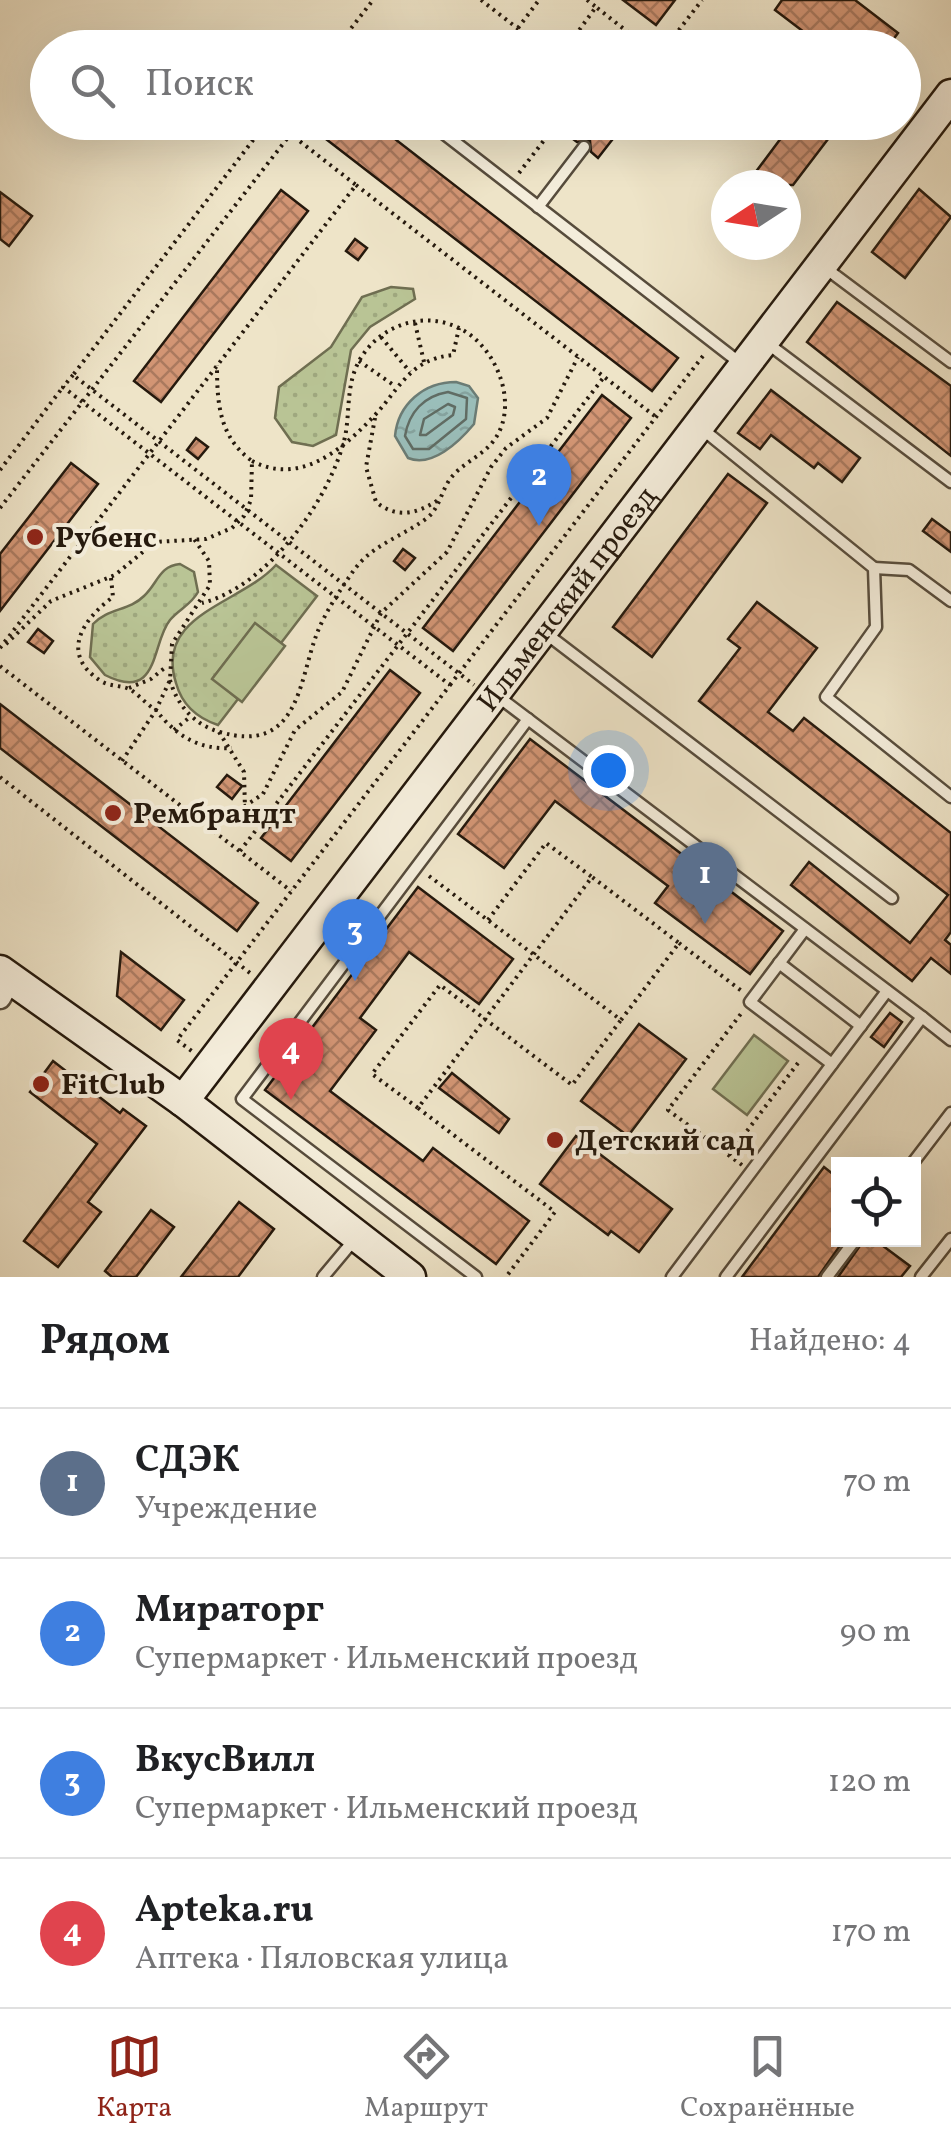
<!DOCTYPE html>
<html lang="ru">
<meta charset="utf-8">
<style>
:root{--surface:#fff;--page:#f6f6f6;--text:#202124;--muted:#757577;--line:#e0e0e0;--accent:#8f2418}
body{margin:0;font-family:Vollkorn,serif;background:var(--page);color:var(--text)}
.controls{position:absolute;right:30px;bottom:30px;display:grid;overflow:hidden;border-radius:0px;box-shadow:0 10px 40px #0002}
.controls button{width:90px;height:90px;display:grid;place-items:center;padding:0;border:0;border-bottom:2px solid var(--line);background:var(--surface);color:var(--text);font:50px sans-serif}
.compass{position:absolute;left:711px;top:170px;width:90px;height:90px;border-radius:50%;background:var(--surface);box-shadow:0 10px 40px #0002;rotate:258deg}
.you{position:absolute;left:608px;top:770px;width:35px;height:35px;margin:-25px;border:8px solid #fff;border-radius:50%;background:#1a73e8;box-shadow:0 0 0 15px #1a73e833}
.badge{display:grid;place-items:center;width:65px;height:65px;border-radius:50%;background:var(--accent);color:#fff;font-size:32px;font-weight:700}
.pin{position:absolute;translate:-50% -82px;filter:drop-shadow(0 2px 5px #0008)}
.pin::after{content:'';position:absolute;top:52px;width:35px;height:30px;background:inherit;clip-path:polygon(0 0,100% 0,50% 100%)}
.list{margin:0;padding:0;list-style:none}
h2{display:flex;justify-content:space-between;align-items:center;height:130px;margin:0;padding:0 40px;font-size:42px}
h2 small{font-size:32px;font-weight:400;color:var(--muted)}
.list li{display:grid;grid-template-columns:65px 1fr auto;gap:30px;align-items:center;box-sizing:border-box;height:150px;padding:0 40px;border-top:2px solid var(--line)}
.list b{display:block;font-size:38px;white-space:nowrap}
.list p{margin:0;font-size:32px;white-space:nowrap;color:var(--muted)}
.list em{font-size:32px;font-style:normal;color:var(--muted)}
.icon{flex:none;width:55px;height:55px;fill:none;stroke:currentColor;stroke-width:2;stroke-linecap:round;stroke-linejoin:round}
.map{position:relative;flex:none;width:951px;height:1277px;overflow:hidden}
.search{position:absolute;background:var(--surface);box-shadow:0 10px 40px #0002;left:30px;right:30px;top:30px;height:110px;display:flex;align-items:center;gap:25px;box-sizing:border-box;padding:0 35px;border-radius:55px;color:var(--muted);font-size:38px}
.sheet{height:730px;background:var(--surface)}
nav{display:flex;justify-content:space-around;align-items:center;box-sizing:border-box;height:140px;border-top:2px solid var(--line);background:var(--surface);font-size:28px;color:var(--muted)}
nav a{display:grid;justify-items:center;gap:5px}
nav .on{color:var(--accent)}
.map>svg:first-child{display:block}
.grass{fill:url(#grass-dots);stroke:#6f6e51;stroke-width:2.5}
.garden{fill:#b9c495;stroke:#6f6e51;stroke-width:2.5}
.water{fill:url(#water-ripples);stroke:#6b7c75;stroke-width:2.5}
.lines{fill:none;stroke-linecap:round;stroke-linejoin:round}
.shore{stroke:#606c64;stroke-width:2.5}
.building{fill:url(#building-cross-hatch);stroke:#25190d;stroke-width:2.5}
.lane-casing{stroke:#574c3c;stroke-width:15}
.street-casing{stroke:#574c3c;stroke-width:25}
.secondary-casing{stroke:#25190d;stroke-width:35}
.path{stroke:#25190d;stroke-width:4;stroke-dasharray:2.5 5;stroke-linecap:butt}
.lane{stroke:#f4eddb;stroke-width:10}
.street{stroke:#f4eddb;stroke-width:20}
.secondary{stroke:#f4eddb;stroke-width:30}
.poi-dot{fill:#8f2418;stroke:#f4eddb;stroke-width:4}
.labels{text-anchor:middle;stroke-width:8;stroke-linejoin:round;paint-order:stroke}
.poi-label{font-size:30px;font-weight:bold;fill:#25190d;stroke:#f4eddb;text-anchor:start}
.street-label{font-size:30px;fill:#25190d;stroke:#f4eddb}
</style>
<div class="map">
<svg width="951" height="1277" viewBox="0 0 951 1277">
<defs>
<pattern id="grass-dots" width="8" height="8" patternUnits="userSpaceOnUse" patternTransform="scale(2.5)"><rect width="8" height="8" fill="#b9c495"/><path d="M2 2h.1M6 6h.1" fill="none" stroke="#9fa87f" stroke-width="1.8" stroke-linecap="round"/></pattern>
<pattern id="water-ripples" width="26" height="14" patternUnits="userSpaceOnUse" patternTransform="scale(2.5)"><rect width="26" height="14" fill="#9abeba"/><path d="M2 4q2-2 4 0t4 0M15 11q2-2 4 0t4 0" fill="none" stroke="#85a39f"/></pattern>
<pattern id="building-cross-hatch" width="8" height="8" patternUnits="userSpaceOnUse" patternTransform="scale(2.5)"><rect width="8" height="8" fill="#d29574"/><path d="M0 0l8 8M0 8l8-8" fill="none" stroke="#aa795e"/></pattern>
</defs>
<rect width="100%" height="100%" fill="#eee4c8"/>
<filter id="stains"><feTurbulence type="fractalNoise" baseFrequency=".002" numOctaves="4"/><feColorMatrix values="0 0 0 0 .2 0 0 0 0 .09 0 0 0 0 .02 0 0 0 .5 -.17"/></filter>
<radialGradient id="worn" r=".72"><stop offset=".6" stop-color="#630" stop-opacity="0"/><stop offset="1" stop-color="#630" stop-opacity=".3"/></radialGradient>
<!-- grass -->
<g class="grass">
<path d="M391 287 413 289 415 299 370 327 351 350 336 435 313 446 292 442 275 418 279 387 331 347 362 297Z"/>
<path d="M180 564 194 572 198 592C191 605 179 609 170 620 151 643 160 703 105 675L90 657 93 624C108 608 129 611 144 596 158 583 159 566 180 564Z"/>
<path d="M276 565 317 596 281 643 255 624 213 678 238 699 218 725C197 718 182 705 176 683 154 614 241 604 276 565Z"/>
</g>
<!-- garden -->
<g class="garden">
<path d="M255 623 285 646 242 702 212 679Z"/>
<path d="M754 1035 788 1061 747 1115 713 1089Z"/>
</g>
<!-- water -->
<path class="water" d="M456 382 469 386 478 398 474 424C459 442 432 468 408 458L395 436C398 404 424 382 456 382Z"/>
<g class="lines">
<!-- shore -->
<g class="shore">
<path d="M448 392 467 398 466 419 429 449H413L405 436C409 412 424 396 448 392Z"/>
<path d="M448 404 455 407 453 415 426 435H420L424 419Z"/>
</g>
</g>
<!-- building -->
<g class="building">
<path d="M623 0H675L656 25Z"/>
<path d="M782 0H855L898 33 887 48H825L775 10Z"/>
<path d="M332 122H373L678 358 652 391 322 136Z"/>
<path d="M579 122H626L598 158 591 152 590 141 577 142 569 136Z"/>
<path d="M793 122H841L793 185H746Z"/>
<path d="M919 189 951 217 905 278 872 252Z"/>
<path d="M281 190 308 211 161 402 134 381Z"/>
<path d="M0 192 32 216 9 246 0 239Z"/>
<path d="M355 239 367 248 358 260 346 251Z"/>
<path d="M837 302 951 386V456L807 342Z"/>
<path d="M771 390 860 458 842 482 818 463 814 468 771 435 760 449 738 433Z"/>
<path d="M602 395 631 418 453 651 423 628Z"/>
<path d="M196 438 208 447 198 459 187 450Z"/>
<path d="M71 463 98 484 0 611V554Z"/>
<path d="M728 474 767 503 652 657 613 627Z"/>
<path d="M932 519 951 533V552L923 531Z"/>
<path d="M403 549 415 558 405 570 394 561Z"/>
<path d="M757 602 817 648 768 712 793 731 804 718 951 833V932L945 940 951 945V974L931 958 912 981 791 885 809 862 910 943 948 895 699 701 740 648 728 639Z"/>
<path d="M38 629 53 641 44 653 28 642Z"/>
<path d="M390 670 420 693 291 861 261 838Z"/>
<path d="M0 704 258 903 237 931 0 748Z"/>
<path d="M530 739 783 931 750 974 655 903 668 886 555 801 504 868 458 834Z"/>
<path d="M227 775 242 786 232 799 217 787Z"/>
<path d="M418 887 513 959 479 1004 409 952 360 1018 376 1030 330 1091 423 1161 433 1148 529 1221 496 1264 265 1090Z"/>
<path d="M121 952 184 1000 161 1030 117 996Z"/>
<path d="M890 1013 902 1022 884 1047 871 1037Z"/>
<path d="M639 1024 686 1059 628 1136 581 1101Z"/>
<path d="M53 1061 120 1113 123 1109 146 1126 88 1202 101 1212 58 1267 24 1241 97 1144 30 1092Z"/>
<path d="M452 1073 509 1119 499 1133 439 1088Z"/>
<path d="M576 1136 672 1209 639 1252 611 1231 608 1235 540 1184Z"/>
<path d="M824 1167 838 1178V1240H844L818 1277H742Z"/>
<path d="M239 1202 274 1229 238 1277H181Z"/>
<path d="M151 1210 174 1227 136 1277H112L105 1271Z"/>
<path d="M864 1240H875L910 1266 901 1277H838Z"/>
</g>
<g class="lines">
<!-- lane casing -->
<g class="lane-casing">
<g id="lane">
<path d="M327 44 332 48"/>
<path d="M429 122 740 363"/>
<path d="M538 207 584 147"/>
<path d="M824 267 951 362"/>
<path d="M767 343 951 482"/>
<path d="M701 428 874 568 876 627 826 697 951 797"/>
<path d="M874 568 909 570 951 601"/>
<path d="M544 632 892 898"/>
<path d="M496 695 922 1017"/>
<path d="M805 929 750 1002 832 1064"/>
<path d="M779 963 861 1026"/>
<path d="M912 1164 951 1113"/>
<path d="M323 1277 354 1240"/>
<path d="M476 1277 242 1099 528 719"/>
<path d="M672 1277 887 991"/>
<path d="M726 1277 922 1017 951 1040"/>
<path d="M827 1277 855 1240"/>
<path d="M921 1277 951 1239"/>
</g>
</g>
<!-- street casing -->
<g class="street-casing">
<path id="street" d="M0 998 11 979"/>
</g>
<!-- secondary casing -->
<g class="secondary-casing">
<g id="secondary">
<path d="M0 971 183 1101 410 1277"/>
<path id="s1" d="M183 1101 951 95"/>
</g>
</g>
<!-- path -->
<g class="path">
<path d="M481 0 543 48"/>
<path d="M587 0 596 7"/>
<path d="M518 28 539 0"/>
<path d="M342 40 373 0"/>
<path d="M566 48 596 7 648 48"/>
<path d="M665 48 702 0"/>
<path d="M267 122 73 375 474 685"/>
<path d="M519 173 558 122"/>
<path d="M356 185 656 417"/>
<path d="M415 323 424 362"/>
<path d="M381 337 410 372"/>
<path d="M359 361 395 386"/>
<path d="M73 375 63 387 450 685 177 1040 193 1052"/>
<path d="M375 418 366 467 376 502C397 519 417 514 438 500"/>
<path d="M252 461C300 486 342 450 375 415 400 388 410 359 453 355L459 328"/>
<path d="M0 470 63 387"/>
<path d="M0 508 300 122"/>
<path d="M111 578 113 597C84 618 58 654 101 681 110 687 123 685 131 690 140 696 147 705 156 710L170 680 172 644 210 585 209 561 194 539"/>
<path d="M6 644 51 601 115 575 155 542 206 539 232 528 244 516 251 500 252 461C219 437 217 403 217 365"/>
<path d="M0 648 356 185 275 122"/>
<path d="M0 666 291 891"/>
<path d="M170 680C177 705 194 725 220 732 298 755 299 682 316 636 324 614 340 590 354 570 373 544 402 537 427 518 439 509 441 492 450 479 462 463 483 456 495 439 519 404 497 348 461 329 423 309 377 326 358 363 346 387 350 413 345 437 330 500 267 587 202 603"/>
<path d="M450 685 706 352"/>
<path d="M129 688 151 679 167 666"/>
<path d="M174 730 190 717"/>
<path d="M219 732 244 772 245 809"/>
<path d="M122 761 156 710C176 736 199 750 232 748"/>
<path d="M0 777 250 973"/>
<path d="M186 810 236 812 263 794 295 730 342 692 381 613 447 552 491 467 506 448 547 418 578 357"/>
<path d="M240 851 604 377"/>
<path d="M429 876C493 924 557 972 621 1020L679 943 592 877C534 954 476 1031 418 1108L372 1074 440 985 572 1085 621 1020"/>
<path d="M488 920 546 843 592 877"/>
<path d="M679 943 743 992"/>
<path d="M418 1108 555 1212 506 1277"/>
<path d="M729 1155 801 1059"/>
<path d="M742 1165 668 1110 743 1011"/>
</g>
<!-- lane -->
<use href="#lane" class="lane"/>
<!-- street -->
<use href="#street" class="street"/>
<!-- secondary -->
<use href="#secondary" class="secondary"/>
</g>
<!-- markers -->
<g class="poi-dot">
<circle cx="35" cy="537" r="10"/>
<circle cx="113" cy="813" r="10"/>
<circle cx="41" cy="1084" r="10"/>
<circle cx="555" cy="1140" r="10"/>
</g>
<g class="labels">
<!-- poi labels -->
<g class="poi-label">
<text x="55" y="547">Рубенс</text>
<text x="133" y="823">Рембрандт</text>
<text x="61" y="1094">FitClub</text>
<text x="575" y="1150">Детский сад</text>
</g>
<!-- street labels -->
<g class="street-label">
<text dy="10" stroke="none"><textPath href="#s1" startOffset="632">Ильменский проезд</textPath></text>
</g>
</g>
<rect width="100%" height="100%" filter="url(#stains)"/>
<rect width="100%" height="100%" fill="url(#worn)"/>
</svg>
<div class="controls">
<button><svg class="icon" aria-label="locate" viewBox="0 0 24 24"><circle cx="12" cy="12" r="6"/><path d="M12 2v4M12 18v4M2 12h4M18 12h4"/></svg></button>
</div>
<svg class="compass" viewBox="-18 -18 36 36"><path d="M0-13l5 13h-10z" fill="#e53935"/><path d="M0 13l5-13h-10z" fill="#757577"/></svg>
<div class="you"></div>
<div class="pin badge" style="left:705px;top:924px;background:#5c6f8a">1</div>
<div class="pin badge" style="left:539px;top:526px;background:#3f7fe0">2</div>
<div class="pin badge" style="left:355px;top:981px;background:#3f7fe0">3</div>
<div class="pin badge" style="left:291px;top:1100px;background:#e0444e">4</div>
<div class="search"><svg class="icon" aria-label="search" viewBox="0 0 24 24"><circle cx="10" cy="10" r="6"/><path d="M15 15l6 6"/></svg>Поиск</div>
</div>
<section class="sheet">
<h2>Рядом<small>Найдено: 4</small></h2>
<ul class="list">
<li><span class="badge" style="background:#5c6f8a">1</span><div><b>СДЭК</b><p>Учреждение</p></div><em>70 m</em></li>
<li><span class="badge" style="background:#3f7fe0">2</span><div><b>Мираторг</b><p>Супермаркет · Ильменский проезд</p></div><em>90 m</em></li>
<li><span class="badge" style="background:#3f7fe0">3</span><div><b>ВкусВилл</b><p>Супермаркет · Ильменский проезд</p></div><em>120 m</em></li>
<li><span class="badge" style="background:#e0444e">4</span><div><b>Apteka.ru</b><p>Аптека · Пяловская улица</p></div><em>170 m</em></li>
</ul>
</section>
<nav>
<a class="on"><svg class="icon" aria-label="map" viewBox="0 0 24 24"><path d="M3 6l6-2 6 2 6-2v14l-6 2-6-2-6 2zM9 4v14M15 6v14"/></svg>Карта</a>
<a><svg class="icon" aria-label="directions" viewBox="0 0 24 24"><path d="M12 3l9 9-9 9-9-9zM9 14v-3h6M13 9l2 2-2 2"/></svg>Маршрут</a>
<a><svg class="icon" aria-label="saved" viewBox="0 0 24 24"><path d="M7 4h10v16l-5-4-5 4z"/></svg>Сохранённые</a>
</nav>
